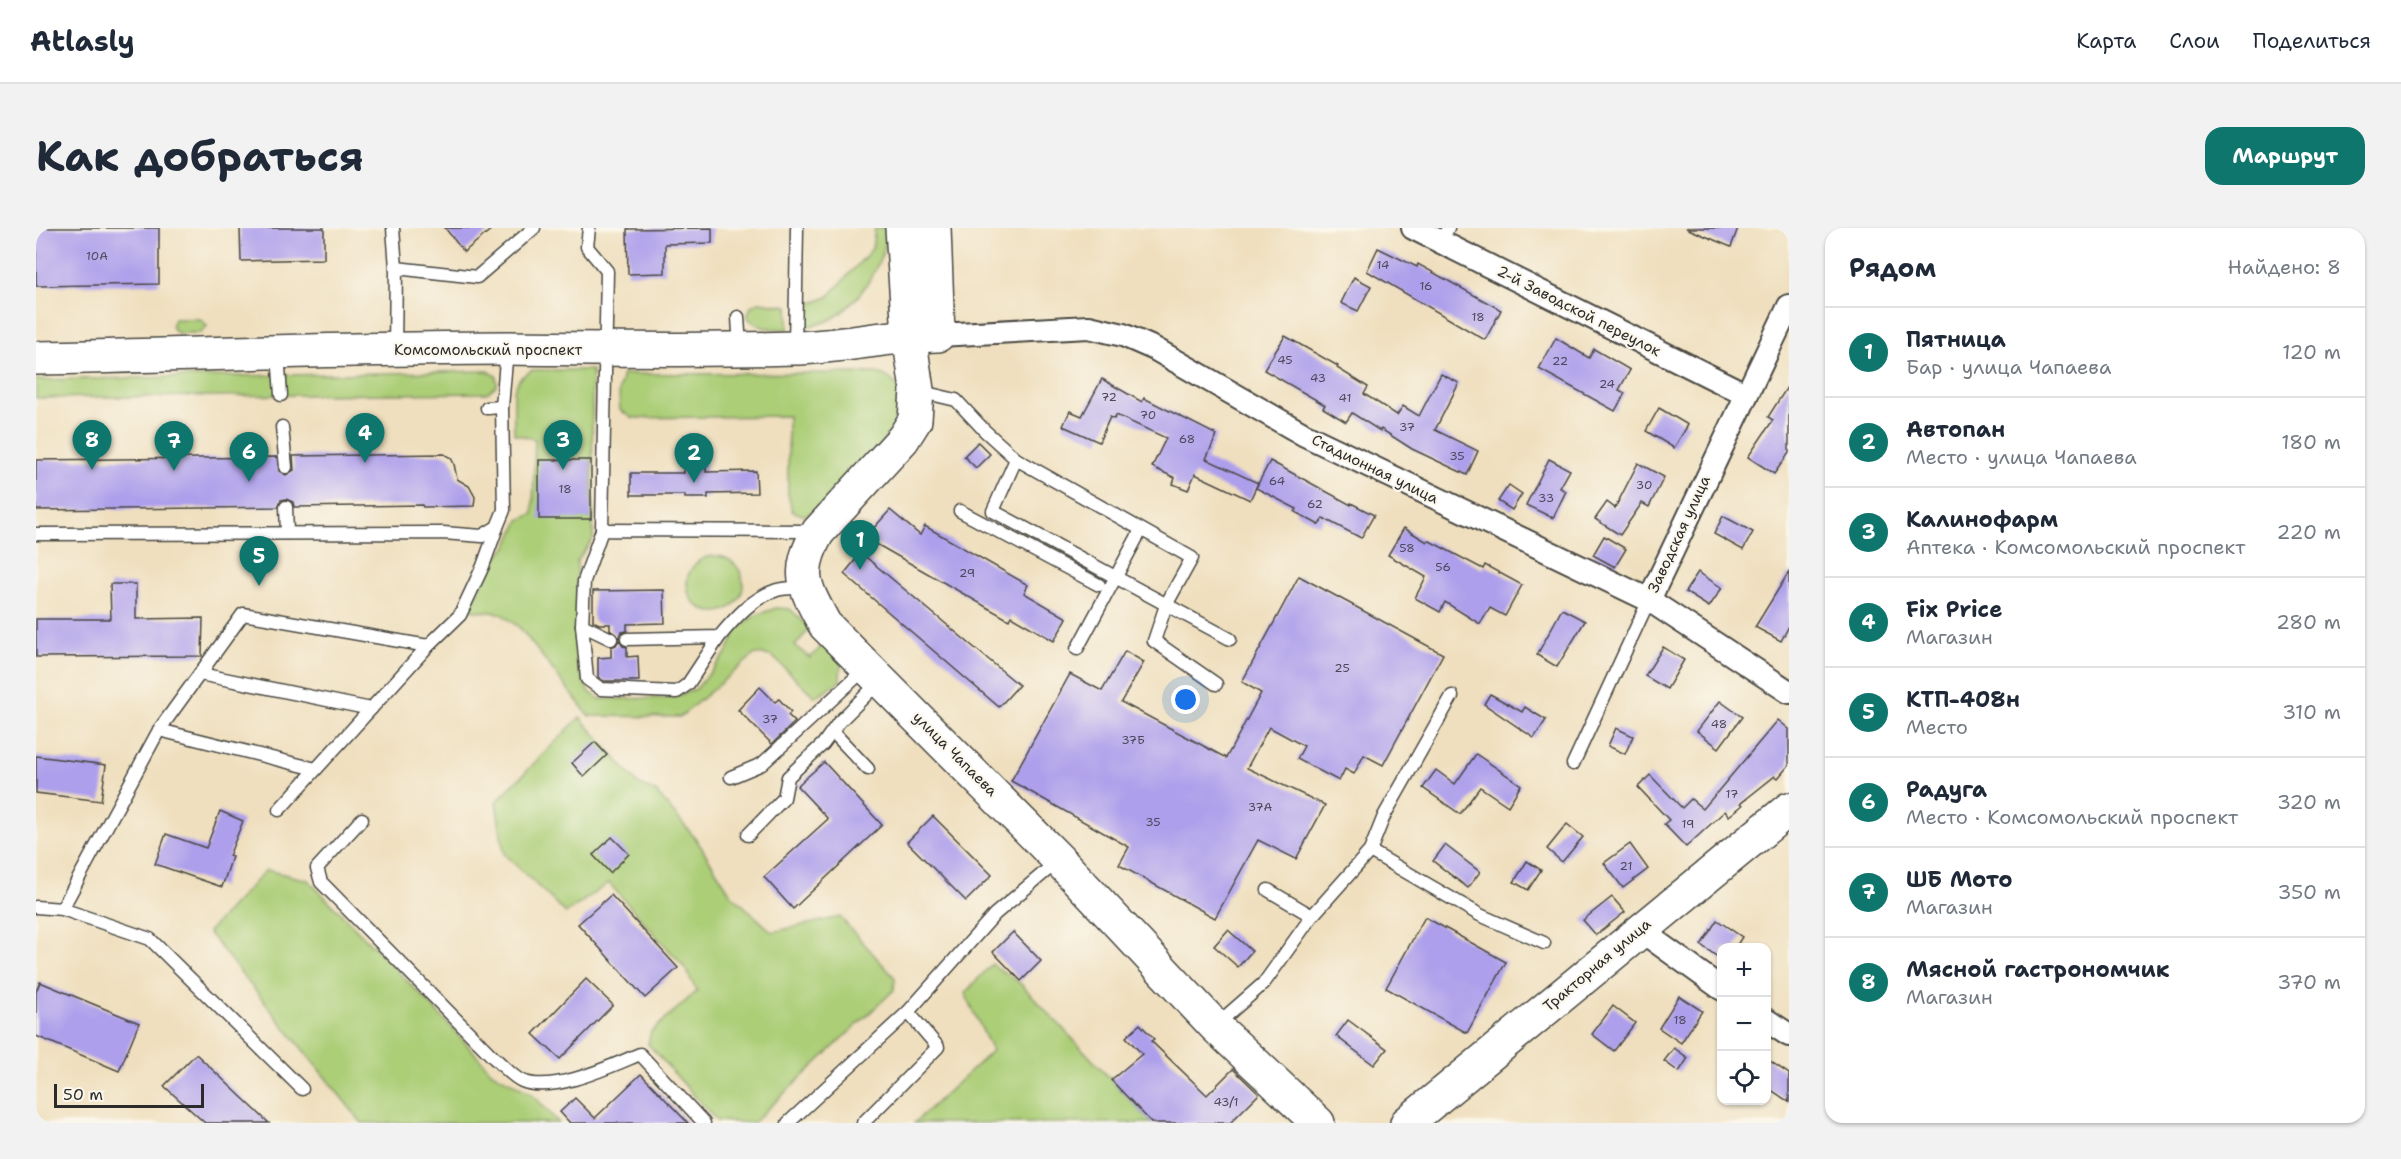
<!DOCTYPE html>
<html lang="ru">
<meta charset="utf-8">
<style>
:root{--surface:#fff;--page:#f2f2f3;--text:#1f2937;--muted:#747a83;--line:#e0e1e3;--accent:#0f766e}
body{margin:0;font-family:"Shantell Sans",sans-serif;background:var(--page);color:var(--text)}
.controls{position:absolute;right:18px;bottom:18px;display:grid;overflow:hidden;border-radius:12px;box-shadow:0 2px 4px #0004}
.controls button{width:54px;height:54px;display:grid;place-items:center;padding:0;border:0;border-bottom:2px solid var(--line);background:var(--surface);color:var(--text);font:30px sans-serif}
.scale{position:absolute;left:18px;bottom:15px;width:150px;box-sizing:border-box;padding-left:6px;border:3px solid #2b2b2b;border-top:0;font-size:16px;line-height:21px;white-space:nowrap;color:#2b2b2b;-webkit-text-stroke:4px #fbf7ec;paint-order:stroke}
.you{position:absolute;left:1150px;top:472px;width:21px;height:21px;margin:-15px;border:4px solid #fff;border-radius:50%;background:#1a73e8;box-shadow:0 0 0 9px #1a73e833}
.badge{display:grid;place-items:center;width:39px;height:39px;border-radius:50%;background:var(--accent);color:#fff;font-size:20px;font-weight:700}
.pin{position:absolute;translate:-50% -50px;filter:drop-shadow(0 2px 3px #0008)}
.pin::after{content:'';position:absolute;top:32px;width:21px;height:18px;background:inherit;clip-path:polygon(0 0,100% 0,50% 100%)}
.list{margin:0;padding:0;list-style:none}
h2{display:flex;justify-content:space-between;align-items:center;height:78px;margin:0;padding:0 24px;font-size:26px}
h2 small{font-size:20px;font-weight:400;color:var(--muted)}
.list li{display:grid;grid-template-columns:39px 1fr auto;gap:18px;align-items:center;box-sizing:border-box;height:90px;padding:0 24px;border-top:2px solid var(--line)}
.list b{display:block;font-size:22px;white-space:nowrap}
.list p{margin:0;font-size:20px;white-space:nowrap;color:var(--muted)}
.list em{font-size:20px;font-style:normal;color:var(--muted)}
.icon{flex:none;width:33px;height:33px;fill:none;stroke:currentColor;stroke-width:2;stroke-linecap:round;stroke-linejoin:round}
.map{position:relative;flex:none;width:1753px;height:895px;overflow:hidden;border-radius:18px}
header{display:flex;align-items:center;gap:36px;box-sizing:border-box;height:84px;padding:0 30px;background:var(--surface);border-bottom:2px solid var(--line)}
header strong{font-size:28px}
nav{display:flex;gap:33px;margin-inline-start:auto;font-size:21px}
.intro{display:flex;align-items:center;justify-content:space-between;box-sizing:border-box;height:144px;padding:0 36px}
h1{margin:0;font-size:42px}
.button{padding:15px 27px;border-radius:18px;background:var(--accent);color:#fff;font-size:21px;font-weight:700}
main{display:flex;gap:36px;padding:0 36px}
aside{flex:1;background:var(--surface);border-radius:18px;box-shadow:0 2px 4px #0004}
.map>svg:first-child{display:block}
.green{fill:#acce77;stroke:#6c7c51;stroke-width:1.5}
.building{fill:#ad9feb}
.lines{fill:none;stroke-linecap:round;stroke-linejoin:round}
.lane-casing{stroke:#484641;stroke-width:15}
.street-casing{stroke:#484641;stroke-width:26}
.secondary-casing{stroke:#484641;stroke-width:36}
.lane{stroke:#fff;stroke-width:12}
.street{stroke:#fff;stroke-width:22}
.secondary{stroke:#fff;stroke-width:33}
.labels{text-anchor:middle;stroke-width:4.5;stroke-linejoin:round;paint-order:stroke}
.number-label{font-size:12px;fill:#4c485b}
.street-label{font-size:15px;fill:#2b2b2b;stroke:#fbf7ec}
</style>
<header>
<strong>Atlasly</strong>
<nav><a>Карта</a><a>Слои</a><a>Поделиться</a></nav>
</header>
<div class="intro"><h1>Как добраться</h1><a class="button">Маршрут</a></div>
<main>
<div class="map">
<svg width="1753" height="895" viewBox="0 0 1753 895">
<rect width="100%" height="100%" fill="#fbf7ec"/>
<filter id="ink" filterUnits="userSpaceOnUse"><feTurbulence type="fractalNoise" baseFrequency=".0167" numOctaves="2"/><feDisplacementMap in="SourceGraphic" scale="12" xChannelSelector="R" yChannelSelector="G"/><feConvolveMatrix kernelMatrix="1 2 1 2 8 2 1 2 1" color-interpolation-filters="sRGB"/></filter>
<filter id="wash" filterUnits="userSpaceOnUse"><feTurbulence type="fractalNoise" baseFrequency=".008" numOctaves="4" result="noise"/><feDisplacementMap in="SourceGraphic" scale="24" xChannelSelector="R" yChannelSelector="G"/><feGaussianBlur stdDeviation="1.35" result="paint"/><feColorMatrix in="noise" values="0 0 0 0 0 0 0 0 0 0 0 0 0 0 0 0 0 1.4 0 .05"/><feComposite in="paint" operator="in"/></filter>
<g filter="url(#wash)">
<rect width="100%" height="100%" fill="#efdfbe"/>
<!-- green -->
<g class="green">
<path d="M839 0H853C848 34 824 77 792 93 785 96 776 97 769 99V78L792 69 836 21Z"/>
<path d="M723 74 752 78V101C734 101 724 102 711 89L715 78Z"/>
<path d="M138 91H164L171 98 164 105H141L135 98Z"/>
<path d="M496 142H556L557 311 541 333 542 438 552 463 564 471 636 470 660 461 689 427 702 401 718 388 740 380 754 381 774 400 759 418 774 430 789 415 805 434 804 453 779 469 736 428 719 426 644 489 553 488 484 400 464 385 434 382 457 333 472 317 483 292 497 286 499 211 478 206V162L484 150Z"/>
<path d="M452 143 460 148 461 157 451 165 0 170V152Z"/>
<path d="M841 145C863 150 865 166 869 187L798 269 769 288 756 283 752 266V188L596 190 584 182 583 162 587 146Z"/>
<circle cx="679" cy="356" r="28"/>
<path d="M544 489 602 556 620 564 660 611 695 666 736 704 804 689 859 750 858 762 717 895 681 893 612 816 615 804 661 763 648 739 573 655 530 685 468 626 460 574Z"/>
<path d="M230 642 272 652 391 773 456 844 496 866 523 895H326L172 704Z"/>
<path d="M956 736 984 755 1116 895H878L956 823 929 765Z"/>
</g>
<g id="blocks">
<!-- building -->
<g class="building">
<path d="M0 0H123V56L0 58Z"/>
<path d="M204 0H288V31L205 33Z"/>
<path d="M409 0H457L428 24Z"/>
<path d="M676 0V15L629 16V45L592 46 591 1Z"/>
<path d="M1650 0H1702L1695 19Z"/>
<path d="M1342 20 1381 39 1382 36 1465 82 1449 112 1331 43Z"/>
<path d="M1318 49 1335 58 1322 83 1305 75Z"/>
<path d="M1249 108 1302 138 1301 140 1332 159 1328 166 1361 187 1367 178 1383 188 1405 146 1423 155 1399 202 1442 223 1431 247 1376 221 1345 201 1344 203 1316 185 1310 194 1287 180 1289 177 1228 142Z"/>
<path d="M1520 110 1553 130 1558 121 1594 142 1583 162 1589 165 1579 183 1503 141Z"/>
<path d="M1066 151 1106 174 1108 170 1181 207 1170 231 1222 255 1214 272 1159 246 1152 262 1137 256 1139 250 1116 239 1130 210 1080 187 1078 191 1074 189 1063 214 1027 198 1034 183 1046 188Z"/>
<path d="M1753 156V225L1738 246 1712 229 1737 192 1732 189Z"/>
<path d="M1623 180 1652 197 1638 220 1610 203Z"/>
<path d="M942 214 954 226 940 240 928 228Z"/>
<path d="M408 226 415 230 418 236 421 251 433 258 439 269 438 278 387 279 386 277 258 279 257 274 250 271 245 272 242 279 0 282V232L241 229 243 243 250 247 258 242 257 228Z"/>
<path d="M1513 231 1534 242 1524 260 1530 263 1517 290 1490 277Z"/>
<rect x="503" y="232" width="52" height="59"/>
<path d="M1234 233 1315 277V275L1338 287 1325 310 1287 290 1283 297 1259 284 1261 281 1220 260Z"/>
<path d="M648 235H670V244L720 243 721 265 672 266V270H649V267H595V245H648Z"/>
<path d="M1602 235 1628 249 1613 279 1606 275 1584 307 1559 291 1571 274 1579 280Z"/>
<path d="M1473 257 1486 266 1476 282 1462 273Z"/>
<path d="M854 282 884 307 889 298 992 357 988 365 1031 390 1018 413 975 388 973 392 835 313 841 306 836 302Z"/>
<path d="M1687 288 1717 304 1707 322 1678 306Z"/>
<path d="M1368 300 1391 314 1392 312 1447 341 1449 337 1486 357 1469 388 1454 380 1444 396 1409 374 1404 384 1379 370 1390 349 1352 327Z"/>
<path d="M1568 308 1590 321 1579 339 1557 327Z"/>
<path d="M825 325 983 457 963 479 808 346Z"/>
<path d="M1662 344 1686 360 1673 379 1649 364Z"/>
<path d="M1753 344V398L1745 413 1719 399Z"/>
<path d="M1263 348 1407 426 1347 537 1328 527 1318 546 1309 541 1303 553 1261 531 1268 518 1233 499 1211 540 1289 577 1260 631 1222 612 1179 690 1083 637 1093 619 975 553 1034 446 1066 463 1089 423 1108 434 1085 474 1190 530 1225 465 1206 454Z"/>
<path d="M74 356H100V391L167 390 166 428 0 429V391H75Z"/>
<path d="M628 362 629 395 591 396V403L586 404 583 410 574 402V396H563L557 393V363Z"/>
<path d="M1526 381 1549 393 1521 439 1501 427Z"/>
<path d="M583 412 587 418 591 419V429L602 428 603 453H568L562 449V430L575 429V419L580 417Z"/>
<path d="M1627 419 1648 432 1631 461 1609 448Z"/>
<path d="M724 459 739 474 743 471 755 484 752 487 759 494 736 516 702 482Z"/>
<path d="M1454 466 1486 484 1489 479 1510 492 1498 510 1448 476Z"/>
<path d="M1684 473 1706 489 1683 520 1661 503Z"/>
<path d="M1742 492 1753 501V537L1742 550 1739 548 1705 575 1707 577 1693 588 1689 583 1650 619 1628 596 1633 592 1602 559 1614 547 1646 580 1655 571 1667 581Z"/>
<path d="M1580 500 1597 508 1589 526 1572 518Z"/>
<path d="M559 514 571 527 548 549 536 535Z"/>
<path d="M1440 526 1485 557 1472 578 1444 559 1424 586 1387 560 1400 542 1419 556Z"/>
<path d="M0 528 70 537 65 573 0 565Z"/>
<path d="M788 534 846 597 757 681 728 649 792 591 761 558Z"/>
<path d="M184 583 207 593 193 628 196 629 186 659 119 636 130 606 170 620Z"/>
<path d="M897 588 956 647 930 673 871 614Z"/>
<path d="M1531 596 1547 609 1526 634 1511 621Z"/>
<path d="M576 609 593 626 574 645 557 627Z"/>
<path d="M1594 616 1612 641 1587 660 1568 635Z"/>
<path d="M1409 617 1444 644 1432 660 1397 633Z"/>
<path d="M1491 633 1505 642 1492 662 1478 654Z"/>
<path d="M575 667 642 740 609 770 542 696Z"/>
<path d="M1576 669 1589 684 1560 707 1547 692Z"/>
<path d="M1389 689 1470 734 1431 805 1350 760Z"/>
<path d="M1681 692 1706 709 1699 720H1686V732L1665 717Z"/>
<path d="M1192 702 1216 723 1202 739 1178 718Z"/>
<path d="M977 704 1005 733 985 753 957 724Z"/>
<path d="M550 751 577 777 524 831 497 806Z"/>
<path d="M4 754 103 795 83 843 0 808V764Z"/>
<path d="M1643 768 1666 783 1645 815 1623 800Z"/>
<path d="M1577 778 1599 795 1578 823 1556 806Z"/>
<path d="M1312 792 1351 821 1338 837 1300 808Z"/>
<path d="M1104 796 1118 811 1115 813 1171 867 1197 841 1223 866 1194 895H1116L1075 852 1106 826 1090 809Z"/>
<path d="M1638 820 1652 830 1643 844 1628 833Z"/>
<path d="M160 826 233 895H169L128 858Z"/>
<path d="M1731 831 1753 846V874L1731 859Z"/>
<path d="M605 846 652 895H534L524 884 539 870 559 890Z"/>
</g>
</g>
</g>
<g filter="url(#ink)">
<use href="#blocks" fill-opacity="0" stroke="#484641" stroke-width="1.5"/>
<g class="lines">
<!-- lane casing -->
<g class="lane-casing">
<g id="lane">
<path d="M357 0 360 40 359 121"/>
<path d="M553 0 551 19 571 43 566 302"/>
<path d="M1405 14 1412 0"/>
<path d="M360 40 441 49 498 0"/>
<path d="M702 89 704 120"/>
<path d="M759 119 761 0"/>
<path d="M242 126 245 167"/>
<path d="M882 163 920 172 949 203 980 231 1156 330 1130 377 1118 413 1180 456"/>
<path d="M451 180 466 179"/>
<path d="M246 199 250 239"/>
<path d="M980 231 957 283 1194 411"/>
<path d="M250 279 251 305"/>
<path d="M924 283 1063 357"/>
<path d="M0 306 407 305 446 308 461 299 468 282 466 179 471 121"/>
<path d="M546 397 551 451 565 461 641 464 652 456 683 409"/>
<path d="M575 411 546 397 548 353 566 302 778 303"/>
<path d="M591 411 683 409C699 390 716 370 741 362 749 359 761 360 769 360"/>
<path d="M392 418 424 387 447 338 461 299"/>
<path d="M1041 421 1105 302"/>
<path d="M164 446 335 481"/>
<path d="M123 502 280 541"/>
<path d="M797 504 832 541"/>
<path d="M1537 536 1613 372"/>
<path d="M695 549 726 536 831 439"/>
<path d="M326 591 281 640 285 654 457 829C466 836 476 849 486 853 517 866 575 838 604 826L668 895"/>
<path d="M712 607 748 570 752 549 787 516 803 494 844 453"/>
<path d="M1334 623 1444 687 1508 715"/>
<path d="M1232 662 1276 688"/>
<path d="M0 679 26 681 123 502 207 386 392 418 243 582"/>
<path d="M26 681 114 711 266 861"/>
<path d="M1180 797 1228 755 1276 688 1334 623 1348 588 1416 468"/>
<path d="M752 895 872 784 959 686 1022 633"/>
<path d="M827 895 902 819 872 784"/>
</g>
</g>
<!-- street casing -->
<g class="street-casing">
<g id="street">
<path d="M1377 0 1709 166"/>
<path d="M902 107 1053 99 1087 107 1119 121 1267 206 1613 372 1753 464"/>
<path d="M1613 372 1753 78"/>
<path d="M1604 702 1686 761"/>
<path d="M1730 792 1753 807"/>
</g>
</g>
<!-- secondary casing -->
<g class="secondary-casing">
<g id="secondary">
<path d="M866 0 873 107 881 162 879 192 867 211 782 304C759 345 768 358 789 397L1023 632 1179 798 1282 895"/>
<path d="M0 130C157 127 315 120 472 120 567 121 663 123 758 120 806 119 854 107 902 107L898 0"/>
<path d="M1371 895 1753 581"/>
</g>
</g>
<!-- lane -->
<use href="#lane" class="lane"/>
<!-- street -->
<use href="#street" class="street"/>
<!-- secondary -->
<use href="#secondary" class="secondary"/>
</g>
</g>
<g class="labels">
<!-- number labels -->
<g class="number-label">
<text x="61" y="32">10А</text>
<text x="1347" y="41">14</text>
<text x="1390" y="62">16</text>
<text x="1442" y="93">18</text>
<text x="1249" y="136">45</text>
<text x="1524" y="137">22</text>
<text x="1282" y="154">43</text>
<text x="1571" y="160">24</text>
<text x="1073" y="173">72</text>
<text x="1309" y="174">41</text>
<text x="1112" y="191">70</text>
<text x="1371" y="203">37</text>
<text x="1151" y="215">68</text>
<text x="1421" y="232">35</text>
<text x="1241" y="257">64</text>
<text x="1608" y="261">30</text>
<text x="529" y="265">18</text>
<text x="1510" y="274">33</text>
<text x="1279" y="280">62</text>
<text x="1371" y="324">58</text>
<text x="1407" y="343">56</text>
<text x="931" y="349">29</text>
<text x="1306" y="444">25</text>
<text x="734" y="495">37</text>
<text x="1683" y="500">48</text>
<text x="1097" y="516">37Б</text>
<text x="1696" y="570">17</text>
<text x="1224" y="583">37А</text>
<text x="1117" y="598">35</text>
<text x="1652" y="600">19</text>
<text x="1590" y="642">21</text>
<text x="1644" y="796">18</text>
<text x="1190" y="878">43/1</text>
</g>
<!-- street labels -->
<g class="street-label">
<text transform="translate(1543 83) rotate(27)" y="5">2-й Заводской переулок</text>
<text x="452" y="127">Комсомольский проспект</text>
<text transform="translate(1339 241) rotate(26)" y="5">Стадионная улица</text>
<text transform="translate(1643 306) rotate(-65)" y="5">Заводская улица</text>
<text transform="translate(919 526) rotate(45)" y="5">улица Чапаева</text>
<text transform="translate(1561 737) rotate(-40)" y="5">Тракторная улица</text>
</g>
</g>
</svg>
<div class="controls">
<button>+</button>
<button>−</button>
<button><svg class="icon" aria-label="locate" viewBox="0 0 24 24"><circle cx="12" cy="12" r="6"/><path d="M12 2v4M12 18v4M2 12h4M18 12h4"/></svg></button>
</div>
<div class="scale">50 m</div>
<div class="you"></div>
<div class="pin badge" style="left:824px;top:342px">1</div>
<div class="pin badge" style="left:658px;top:255px">2</div>
<div class="pin badge" style="left:527px;top:242px">3</div>
<div class="pin badge" style="left:329px;top:235px">4</div>
<div class="pin badge" style="left:223px;top:358px">5</div>
<div class="pin badge" style="left:213px;top:254px">6</div>
<div class="pin badge" style="left:138px;top:243px">7</div>
<div class="pin badge" style="left:56px;top:242px">8</div>
</div>
<aside>
<h2>Рядом<small>Найдено: 8</small></h2>
<ul class="list">
<li><span class="badge">1</span><div><b>Пятница</b><p>Бар · улица Чапаева</p></div><em>120 m</em></li>
<li><span class="badge">2</span><div><b>Автопан</b><p>Место · улица Чапаева</p></div><em>180 m</em></li>
<li><span class="badge">3</span><div><b>Калинофарм</b><p>Аптека · Комсомольский проспект</p></div><em>220 m</em></li>
<li><span class="badge">4</span><div><b>Fix Price</b><p>Магазин</p></div><em>280 m</em></li>
<li><span class="badge">5</span><div><b>КТП-408н</b><p>Место</p></div><em>310 m</em></li>
<li><span class="badge">6</span><div><b>Радуга</b><p>Место · Комсомольский проспект</p></div><em>320 m</em></li>
<li><span class="badge">7</span><div><b>ШБ Мото</b><p>Магазин</p></div><em>350 m</em></li>
<li><span class="badge">8</span><div><b>Мясной гастрономчик</b><p>Магазин</p></div><em>370 m</em></li>
</ul>
</aside>
</main>
